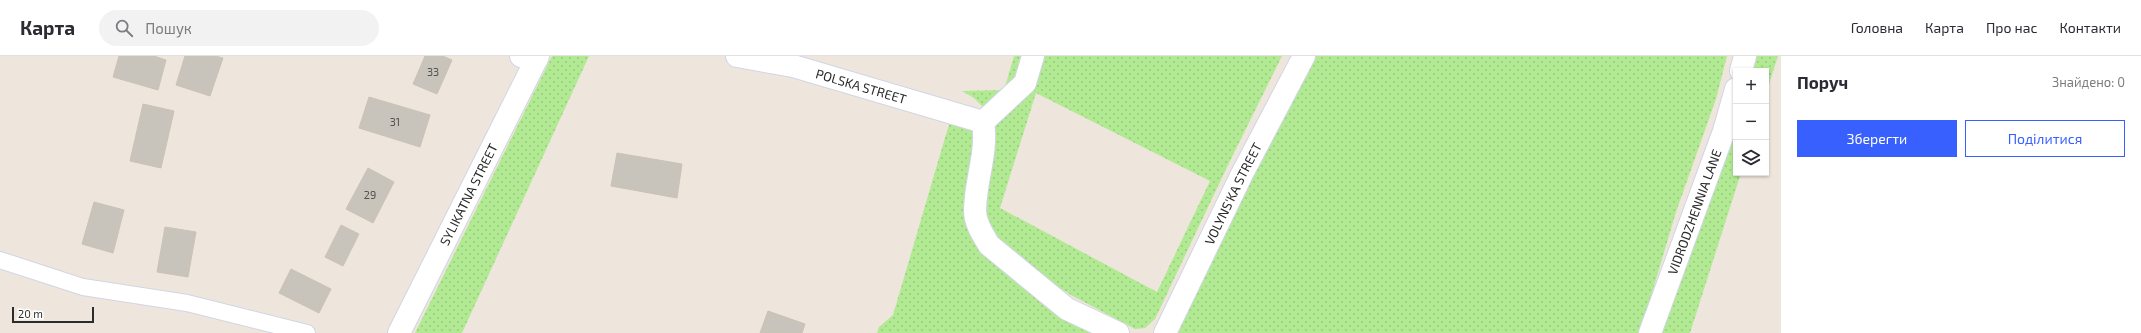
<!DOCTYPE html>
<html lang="uk">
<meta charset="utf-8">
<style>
:root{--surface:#fff;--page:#f2f2f3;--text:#2b2b33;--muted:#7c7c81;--line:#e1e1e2;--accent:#3860ff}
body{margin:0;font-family:"Exo 2",sans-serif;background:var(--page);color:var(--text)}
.controls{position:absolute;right:12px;top:12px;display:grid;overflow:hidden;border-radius:0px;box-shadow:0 1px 3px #0004}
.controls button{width:36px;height:36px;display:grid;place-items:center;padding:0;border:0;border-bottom:1px solid var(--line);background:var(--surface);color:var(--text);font:20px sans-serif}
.scale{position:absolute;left:12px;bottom:10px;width:82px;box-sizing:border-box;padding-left:4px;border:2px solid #2b2b2b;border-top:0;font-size:11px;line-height:14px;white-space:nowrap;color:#2b2b2b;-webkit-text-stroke:3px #fff;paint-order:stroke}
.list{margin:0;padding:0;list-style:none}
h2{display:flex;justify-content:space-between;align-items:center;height:52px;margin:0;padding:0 16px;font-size:17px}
h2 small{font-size:13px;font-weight:400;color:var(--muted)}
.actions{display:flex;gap:8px;padding:12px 16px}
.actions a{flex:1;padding:9px 0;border:1px solid var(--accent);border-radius:0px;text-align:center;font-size:14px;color:var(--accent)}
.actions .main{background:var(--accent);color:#fff}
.icon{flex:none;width:22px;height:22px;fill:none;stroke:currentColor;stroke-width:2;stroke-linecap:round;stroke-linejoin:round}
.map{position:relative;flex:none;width:1781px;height:277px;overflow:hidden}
header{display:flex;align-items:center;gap:24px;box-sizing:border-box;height:56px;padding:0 20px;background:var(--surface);border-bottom:1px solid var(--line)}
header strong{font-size:19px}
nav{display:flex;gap:22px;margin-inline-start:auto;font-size:14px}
.search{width:280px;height:36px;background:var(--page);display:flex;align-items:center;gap:10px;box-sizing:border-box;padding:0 14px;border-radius:22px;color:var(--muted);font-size:15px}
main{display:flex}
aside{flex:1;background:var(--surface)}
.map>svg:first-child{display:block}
.grass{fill:url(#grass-dots);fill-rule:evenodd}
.building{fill:#c9c4bb;stroke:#cac2b5}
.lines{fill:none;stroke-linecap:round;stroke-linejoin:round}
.service-casing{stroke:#d1d5e5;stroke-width:18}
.minor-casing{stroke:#d1d5e5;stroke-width:24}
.tertiary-casing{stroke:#d1d5e5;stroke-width:24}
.service{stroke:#fff;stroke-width:16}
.minor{stroke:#fff;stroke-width:22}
.tertiary{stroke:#fff;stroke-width:22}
.labels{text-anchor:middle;stroke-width:3;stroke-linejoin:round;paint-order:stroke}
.number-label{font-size:11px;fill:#52514f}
.street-label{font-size:13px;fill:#2b2b2b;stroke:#fff}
</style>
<header>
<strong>Карта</strong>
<div class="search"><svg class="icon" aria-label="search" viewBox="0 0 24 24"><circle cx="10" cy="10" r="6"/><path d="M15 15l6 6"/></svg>Пошук</div>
<nav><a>Головна</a><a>Карта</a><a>Про нас</a><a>Контакти</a></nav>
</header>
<main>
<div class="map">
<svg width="1781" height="277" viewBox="0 0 1781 277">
<defs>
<pattern id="grass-dots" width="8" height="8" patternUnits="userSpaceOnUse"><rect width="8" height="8" fill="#b2ea93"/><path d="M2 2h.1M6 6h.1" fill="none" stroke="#99c97f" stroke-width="1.8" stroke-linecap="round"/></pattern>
</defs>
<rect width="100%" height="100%" fill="#eee6dc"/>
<!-- grass -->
<g class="grass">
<path d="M552 0H589L462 277H415Z"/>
<path d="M1014 0H1282L1227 111 1155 263 1145 272 1135 273 1071 239 1004 195 983 157 984 52 974 42 962 35 1004 34ZM1036 37 1210 125 1157 236 1000 152Z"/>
<path d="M1294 0H1727L1716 43 1676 156 1640 277H1158Z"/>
<path d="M1739 0H1778L1766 37V15H1736V117H1741L1690 277H1652Z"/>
<path d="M956 50 974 61 973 178 1113 277H877L879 271 893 259 947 75Z"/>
</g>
<!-- building -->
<g class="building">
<path d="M119 0H154L166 4 158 34 113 21Z"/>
<path d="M185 0H216L223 2 210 40 176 29Z"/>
<path d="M425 0H443L452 4 437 38 413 28Z"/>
<path d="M369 41 430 59 420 91 359 72Z"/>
<path d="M143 48 174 55 161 112 130 105Z"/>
<path d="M617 97 682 108 677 142 611 130Z"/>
<path d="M368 112 394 126 373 167 346 153Z"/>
<path d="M94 146 124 154 113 197 82 188Z"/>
<path d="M341 169 359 178 343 210 325 201Z"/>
<path d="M165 171 196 176 188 221 157 216Z"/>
<path d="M291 213 331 233 319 257 279 237Z"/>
<path d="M768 255 805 268 802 277H760Z"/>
</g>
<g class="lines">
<!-- service casing -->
<g class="service-casing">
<path id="service" d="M0 204 83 231 187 247 307 277"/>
</g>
<!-- minor casing -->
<g class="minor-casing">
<g id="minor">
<path d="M521 0 536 4"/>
<path id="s1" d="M737 0 793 10 983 66"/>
<path d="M1741 15 1745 0"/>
<path d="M983 66C988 96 975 125 975 155 975 167 983 179 989 189L1067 253 1118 277"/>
<path d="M983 66 1025 27 1033 0"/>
<path id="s2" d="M1165 277 1242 118 1304 0"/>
<path id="s3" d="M1650 277 1724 75 1736 33"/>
</g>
</g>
<!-- tertiary casing -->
<g class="tertiary-casing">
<g id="tertiary">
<path id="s4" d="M399 277 538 0"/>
</g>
</g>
<!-- service -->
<use href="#service" class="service"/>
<!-- minor -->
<use href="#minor" class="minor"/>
<!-- tertiary -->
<use href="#tertiary" class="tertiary"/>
</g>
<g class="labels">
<!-- number labels -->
<g class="number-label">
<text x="433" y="20">33</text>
<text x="395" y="70">31</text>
<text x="370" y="143">29</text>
</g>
<!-- street labels -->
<g class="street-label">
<text dy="5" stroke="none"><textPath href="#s1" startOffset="128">POLSKA STREET</textPath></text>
<text dy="5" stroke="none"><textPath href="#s2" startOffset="155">VOLYNS'KA STREET</textPath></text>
<text dy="5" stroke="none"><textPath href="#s4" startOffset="155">SYLIKATNA STREET</textPath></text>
<text dy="5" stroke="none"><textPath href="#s3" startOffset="129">VIDRODZHENNIA LANE</textPath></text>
</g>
</g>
</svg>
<div class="controls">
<button>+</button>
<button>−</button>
<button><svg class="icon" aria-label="layers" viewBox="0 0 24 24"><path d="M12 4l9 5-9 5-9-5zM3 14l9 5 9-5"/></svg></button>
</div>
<div class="scale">20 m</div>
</div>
<aside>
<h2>Поруч<small>Знайдено: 0</small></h2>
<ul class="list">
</ul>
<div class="actions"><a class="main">Зберегти</a><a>Поділитися</a></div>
</aside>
</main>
